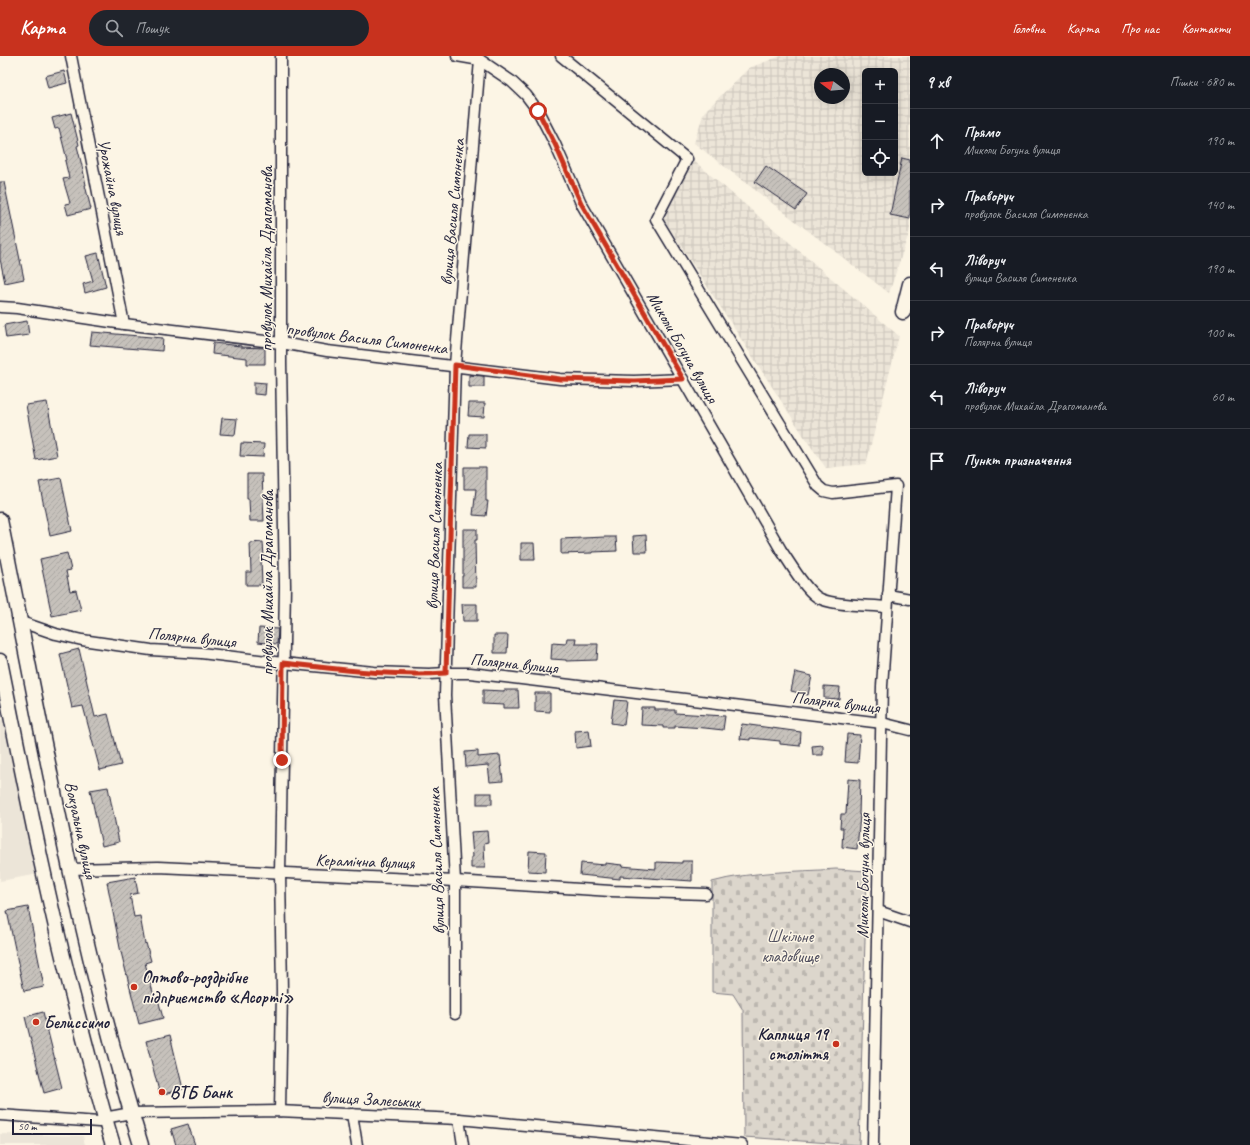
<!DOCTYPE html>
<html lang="uk">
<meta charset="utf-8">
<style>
:root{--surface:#171b24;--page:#20242c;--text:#f1f3f6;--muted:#9ea1a6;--line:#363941;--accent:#c8321e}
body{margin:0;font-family:Caveat,sans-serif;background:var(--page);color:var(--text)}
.controls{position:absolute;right:12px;top:12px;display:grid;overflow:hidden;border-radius:6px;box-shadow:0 2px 10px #0003}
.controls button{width:36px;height:36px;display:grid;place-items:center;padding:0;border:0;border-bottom:1px solid var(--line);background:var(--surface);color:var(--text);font:20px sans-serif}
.compass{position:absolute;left:814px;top:12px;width:36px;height:36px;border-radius:50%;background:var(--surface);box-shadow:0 2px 10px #0003;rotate:286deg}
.scale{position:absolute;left:12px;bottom:10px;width:80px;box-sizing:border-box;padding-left:4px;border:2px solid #22223b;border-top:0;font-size:11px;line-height:14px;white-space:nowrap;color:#22223b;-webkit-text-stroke:3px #fcf5e5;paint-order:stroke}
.stop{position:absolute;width:12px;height:12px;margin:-9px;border:3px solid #c8321e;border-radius:50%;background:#fff}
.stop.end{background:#c8321e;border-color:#fff;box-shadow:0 1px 4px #0008}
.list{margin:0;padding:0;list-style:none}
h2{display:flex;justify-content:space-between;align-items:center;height:52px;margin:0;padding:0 16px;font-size:17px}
h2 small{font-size:13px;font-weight:400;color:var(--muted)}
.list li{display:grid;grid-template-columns:26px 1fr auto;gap:12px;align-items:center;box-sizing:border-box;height:64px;padding:0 16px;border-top:1px solid var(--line)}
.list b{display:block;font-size:15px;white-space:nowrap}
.list p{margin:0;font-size:13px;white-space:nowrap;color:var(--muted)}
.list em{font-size:13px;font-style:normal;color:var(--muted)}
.icon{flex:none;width:22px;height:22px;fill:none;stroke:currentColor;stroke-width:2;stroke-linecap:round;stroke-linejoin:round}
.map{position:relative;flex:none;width:910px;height:1089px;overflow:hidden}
header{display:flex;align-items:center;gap:24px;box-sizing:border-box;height:56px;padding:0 20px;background:var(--accent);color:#fff}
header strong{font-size:19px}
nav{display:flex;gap:22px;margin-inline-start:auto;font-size:14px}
.search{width:280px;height:36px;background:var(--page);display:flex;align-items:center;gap:10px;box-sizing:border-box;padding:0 14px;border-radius:22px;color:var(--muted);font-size:15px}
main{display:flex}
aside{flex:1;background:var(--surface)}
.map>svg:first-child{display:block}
.built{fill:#ece5d8}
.industrial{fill:url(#industrial-grid);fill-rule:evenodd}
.cemetery{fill:url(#cemetery-stones);stroke:#7f7c84}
.building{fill:url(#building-hatch);stroke:#22223b}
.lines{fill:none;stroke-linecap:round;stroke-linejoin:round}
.street-casing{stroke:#22223b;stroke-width:13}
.secondary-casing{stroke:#22223b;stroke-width:17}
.street{stroke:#fcf5e5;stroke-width:10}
.secondary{stroke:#fcf5e5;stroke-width:14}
.route{stroke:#c8321e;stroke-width:5}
.poi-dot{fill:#c8321e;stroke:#fcf5e5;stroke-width:1.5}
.labels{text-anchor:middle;stroke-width:3;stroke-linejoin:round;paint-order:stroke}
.street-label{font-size:17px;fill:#22223b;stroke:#fcf5e5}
.park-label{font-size:17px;fill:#504f5f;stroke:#fcf5e5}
.poi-label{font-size:17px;font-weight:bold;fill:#22223b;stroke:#fcf5e5;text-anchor:start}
</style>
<header>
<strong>Карта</strong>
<div class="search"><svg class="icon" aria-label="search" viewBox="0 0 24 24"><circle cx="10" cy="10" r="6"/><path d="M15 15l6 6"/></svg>Пошук</div>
<nav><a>Головна</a><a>Карта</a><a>Про нас</a><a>Контакти</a></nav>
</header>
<main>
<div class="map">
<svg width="910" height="1089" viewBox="0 0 910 1089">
<defs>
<pattern id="industrial-grid" width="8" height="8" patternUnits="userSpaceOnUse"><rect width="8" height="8" fill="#ece5d8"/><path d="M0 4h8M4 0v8" fill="none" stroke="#cac4ba"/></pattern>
<pattern id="cemetery-stones" width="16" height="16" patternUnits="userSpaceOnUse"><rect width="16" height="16" fill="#dcd6cc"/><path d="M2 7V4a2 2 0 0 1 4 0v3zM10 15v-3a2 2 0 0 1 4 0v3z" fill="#bcb7b0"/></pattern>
<pattern id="building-hatch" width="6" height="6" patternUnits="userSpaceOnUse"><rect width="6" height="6" fill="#c6c1bb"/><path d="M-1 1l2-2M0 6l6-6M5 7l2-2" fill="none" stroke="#aaa6a2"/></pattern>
</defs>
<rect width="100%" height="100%" fill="#fcf5e5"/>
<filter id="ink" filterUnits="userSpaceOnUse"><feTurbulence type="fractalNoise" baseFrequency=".025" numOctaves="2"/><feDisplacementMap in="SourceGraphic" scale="8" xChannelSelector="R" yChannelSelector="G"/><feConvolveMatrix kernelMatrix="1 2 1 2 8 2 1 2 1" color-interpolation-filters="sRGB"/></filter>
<g filter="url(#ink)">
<!-- built -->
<g class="built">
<path d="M8 662 39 818 0 825V664Z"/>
<path d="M0 1078 83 1080 85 1089H0Z"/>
</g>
<!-- industrial -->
<g class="industrial">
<path d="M781 0H910V174L889 237 694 87 704 56 749 12ZM865 15H895V117H865ZM820 18H844V42H820Z"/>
<path d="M694 105 899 280 866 408 826 412 807 385 663 162Z"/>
</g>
<!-- cemetery -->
<path class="cemetery" d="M836 813 867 815 859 1089 744 1081 743 954 733 938 712 936V826C752 815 794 816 836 813Z"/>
<!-- building -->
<g class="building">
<path d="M64 15 67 27 48 32 45 20Z"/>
<path d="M71 57 79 89 77 90 83 114 86 129H85L91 153 68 159 65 148 70 147 63 123 69 122 65 105 67 104 59 72 55 73 52 62Z"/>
<path d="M902 102 910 104V163L890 159Z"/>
<path d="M766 110 807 138 796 154 755 126Z"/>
<path d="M0 126H4L24 223 5 227 0 203Z"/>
<path d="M98 197 106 231 85 237 83 228 93 225 86 200Z"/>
<path d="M27 265 29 279 6 282 4 269Z"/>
<path d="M92 276 163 282 162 295 90 289Z"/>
<path d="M213 287 241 290V291L265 292V308H247V302L212 298Z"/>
<path d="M469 319 484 320V331H469Z"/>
<path d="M254 326 266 327 265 339 254 338Z"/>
<path d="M47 346 57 400 36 404 26 349Z"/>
<path d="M469 347H485L484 361 468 360Z"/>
<path d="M222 362 237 363 235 379 220 378Z"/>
<path d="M469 378H486V392L468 391Z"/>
<path d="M241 387 264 388 263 401 240 400Z"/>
<path d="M464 411H486V445H488L486 460 473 459 476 433H464Z"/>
<path d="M247 418H262L264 465H250L249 443H247Z"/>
<path d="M61 422 72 475 50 480 39 426Z"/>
<path d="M463 473H477V484H475L476 531H462V520H463Z"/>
<path d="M646 479 647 496H634L633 480Z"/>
<path d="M605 481H616L617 495 592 496V497L561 498V483Z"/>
<path d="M263 486 264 502H261L262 529H246V516H251L250 487Z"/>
<path d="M521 487H534L535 504H521Z"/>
<path d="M67 497 71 514 66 515 70 535 76 534 81 554 52 560 40 503Z"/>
<path d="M462 548H477V565H463Z"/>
<path d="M259 572 278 573 277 588 258 586Z"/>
<path d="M494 579H508L507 597H494Z"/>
<path d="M567 582H576L575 588H598L597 604 566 605V604L551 603 552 587 566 588Z"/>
<path d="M79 593 95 661 108 658 121 709 100 714 83 650 72 652 60 598Z"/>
<path d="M795 616 812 620 808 639 791 635Z"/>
<path d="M824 630 840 631 839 643 824 642Z"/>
<path d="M483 634 504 635V634H518L519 652H504V649L483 648Z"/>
<path d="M535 637H550V656L535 655Z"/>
<path d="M614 644 627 645 624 669 611 667Z"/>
<path d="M642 652H655V654H675V657L725 660 723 674 705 672 675 670V672H663V670L641 669Z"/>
<path d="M742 668 801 676 800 690 780 688V685L750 682V684L740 683Z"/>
<path d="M589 674 591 690 576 692 575 675Z"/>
<path d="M847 678 860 679 858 707 845 706Z"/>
<path d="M823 689V699H813L812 690Z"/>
<path d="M478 695V701L500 699 503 725 490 726 488 709 466 711 465 696Z"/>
<path d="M848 723 860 724 859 759H860L857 793 842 791 843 772H840L841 758H846Z"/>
<path d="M108 731 119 786 102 790 90 734Z"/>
<rect x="477" y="737" width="15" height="11"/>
<path d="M487 775 488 786 484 787 485 812H471V801H473L471 776Z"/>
<path d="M529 795 546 796 545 816 528 815Z"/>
<path d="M682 805H692V825L620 820V823L580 819 581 807 605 809V807L622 809 621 810 656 813V806L682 807Z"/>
<path d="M135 821 138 837 130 839 134 861 140 860 145 888 146 887 151 905 145 907 155 944 158 943 163 962 139 968 120 892 107 826Z"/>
<path d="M28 851 44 931 24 935 7 855Z"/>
<path d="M43 956 62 1032 44 1037 25 961Z"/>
<path d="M170 979 183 1033 160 1039 146 985Z"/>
<path d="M188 1068 195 1089H176L171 1073Z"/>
</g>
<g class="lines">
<!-- street casing -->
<g class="street-casing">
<g id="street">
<path d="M71 0 124 268"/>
<path d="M457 0 480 4 511 25 526 39 538 55 555 88 581 147 781 494C790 507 804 532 817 541 830 550 870 549 887 551"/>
<path d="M561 0 687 103 656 163 818 430 824 435 833 437 896 430 882 630 873 1089"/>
<path d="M0 251 17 252 124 268 281 287 327 295 560 323 634 325 683 323"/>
<path d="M888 539 910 543"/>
<path d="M21 566 56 578 82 584 151 594 201 597 283 607 374 616 429 618 446 617H470L505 621 882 667 910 674"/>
<path d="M70 813 158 811 455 825 611 835 706 838"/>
<path d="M878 855 910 866"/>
<path d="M455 958V825L445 639 455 309 480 4"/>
<path d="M280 1055 282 935 280 817 285 530 281 307V0"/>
<path d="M352 1058 357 1089"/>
<path d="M0 1059 99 1066 104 1062 131 1057 278 1055 459 1063 742 1089"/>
<path d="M459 1063 463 1089"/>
</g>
</g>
<!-- secondary casing -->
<g class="secondary-casing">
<g id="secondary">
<path d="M903 256 910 228"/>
<path d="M0 464C42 673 78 885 141 1089"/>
<path d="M0 605C25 729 49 853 82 975 92 1013 101 1051 113 1089"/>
</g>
</g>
<!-- street -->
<use href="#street" class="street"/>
<!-- secondary -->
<use href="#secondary" class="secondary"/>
</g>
</g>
<g class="lines" filter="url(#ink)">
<!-- route -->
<path class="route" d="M282 704 283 607C337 613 392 621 446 617L455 309 560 323 634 325 683 323 581 147 555 88 538 55"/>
</g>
<!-- markers -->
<g class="poi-dot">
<circle cx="134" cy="931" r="4"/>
<circle cx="36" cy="966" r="4"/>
<circle cx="836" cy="988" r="4"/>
<circle cx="162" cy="1036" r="4"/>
</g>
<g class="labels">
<!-- street labels -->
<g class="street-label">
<text transform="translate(113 131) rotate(79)" y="6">Урожайна вулиця</text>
<text transform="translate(452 156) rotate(-85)" y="6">вулиця Василя Симоненка</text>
<text transform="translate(266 203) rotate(-90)" y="6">провулок Михайла Драгоманова</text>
<text transform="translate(367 282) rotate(7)" y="6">провулок Василя Симоненка</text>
<text transform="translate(683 291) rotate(60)" y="6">Миколи Богуна вулиця</text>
<text transform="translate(434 480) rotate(-88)" y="6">вулиця Василя Симоненка</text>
<text transform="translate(267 527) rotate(-90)" y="6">провулок Михайла Драгоманова</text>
<text transform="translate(192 581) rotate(6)" y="6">Полярна вулиця</text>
<text transform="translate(514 607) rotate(6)" y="6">Полярна вулиця</text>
<text transform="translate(836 646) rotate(7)" y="6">Полярна вулиця</text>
<text transform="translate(81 774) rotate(78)" y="6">Вокзальна вулиця</text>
<text transform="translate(365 805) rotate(2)" y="6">Керамічна вулиця</text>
<text transform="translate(436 805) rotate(-92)" y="6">вулиця Василя Симоненка</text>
<text transform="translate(863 820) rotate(-89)" y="6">Миколи Богуна вулиця</text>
<text transform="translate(371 1043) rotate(3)" y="6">вулиця Залеських</text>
</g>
<!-- park labels -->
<g class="park-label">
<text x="790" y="886">Шкільне<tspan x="790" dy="20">кладовище</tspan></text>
</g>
<!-- poi labels -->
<g class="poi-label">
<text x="142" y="927">Оптово-роздрібне<tspan x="142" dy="20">підприємство «Асортi»</tspan></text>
<text x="44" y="972">Белиссимо</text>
<text x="828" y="984" text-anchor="end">Каплиця 19<tspan x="828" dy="20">століття</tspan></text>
<text x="170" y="1042">ВТБ Банк</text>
</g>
</g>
</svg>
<div class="controls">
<button>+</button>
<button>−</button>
<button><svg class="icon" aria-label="locate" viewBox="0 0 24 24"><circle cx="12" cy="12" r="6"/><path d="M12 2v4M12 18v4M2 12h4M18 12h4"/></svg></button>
</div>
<svg class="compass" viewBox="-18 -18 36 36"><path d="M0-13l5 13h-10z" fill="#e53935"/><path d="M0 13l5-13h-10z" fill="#9ea1a6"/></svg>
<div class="scale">50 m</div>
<div class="stop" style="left:538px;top:55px"></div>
<div class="stop end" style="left:282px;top:704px"></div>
</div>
<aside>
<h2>9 хв<small>Пішки · 680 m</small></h2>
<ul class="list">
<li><svg class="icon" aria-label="ahead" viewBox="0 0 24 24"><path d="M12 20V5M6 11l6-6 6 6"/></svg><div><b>Прямо</b><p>Миколи Богуна вулиця</p></div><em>190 m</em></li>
<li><svg class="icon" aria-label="right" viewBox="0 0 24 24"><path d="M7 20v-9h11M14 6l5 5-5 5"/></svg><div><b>Праворуч</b><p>провулок Василя Симоненка</p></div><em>140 m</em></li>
<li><svg class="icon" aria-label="left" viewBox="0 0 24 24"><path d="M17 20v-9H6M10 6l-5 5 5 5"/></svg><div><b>Ліворуч</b><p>вулиця Василя Симоненка</p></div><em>190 m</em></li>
<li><svg class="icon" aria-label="right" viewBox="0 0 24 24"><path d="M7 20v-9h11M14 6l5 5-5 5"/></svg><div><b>Праворуч</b><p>Полярна вулиця</p></div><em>100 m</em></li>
<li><svg class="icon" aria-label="left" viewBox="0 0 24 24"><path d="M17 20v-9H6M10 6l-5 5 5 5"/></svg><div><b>Ліворуч</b><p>провулок Михайла Драгоманова</p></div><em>60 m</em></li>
<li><svg class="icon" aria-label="arrive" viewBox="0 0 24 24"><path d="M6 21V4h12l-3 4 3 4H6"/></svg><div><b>Пункт призначення</b></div></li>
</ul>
</aside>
</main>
